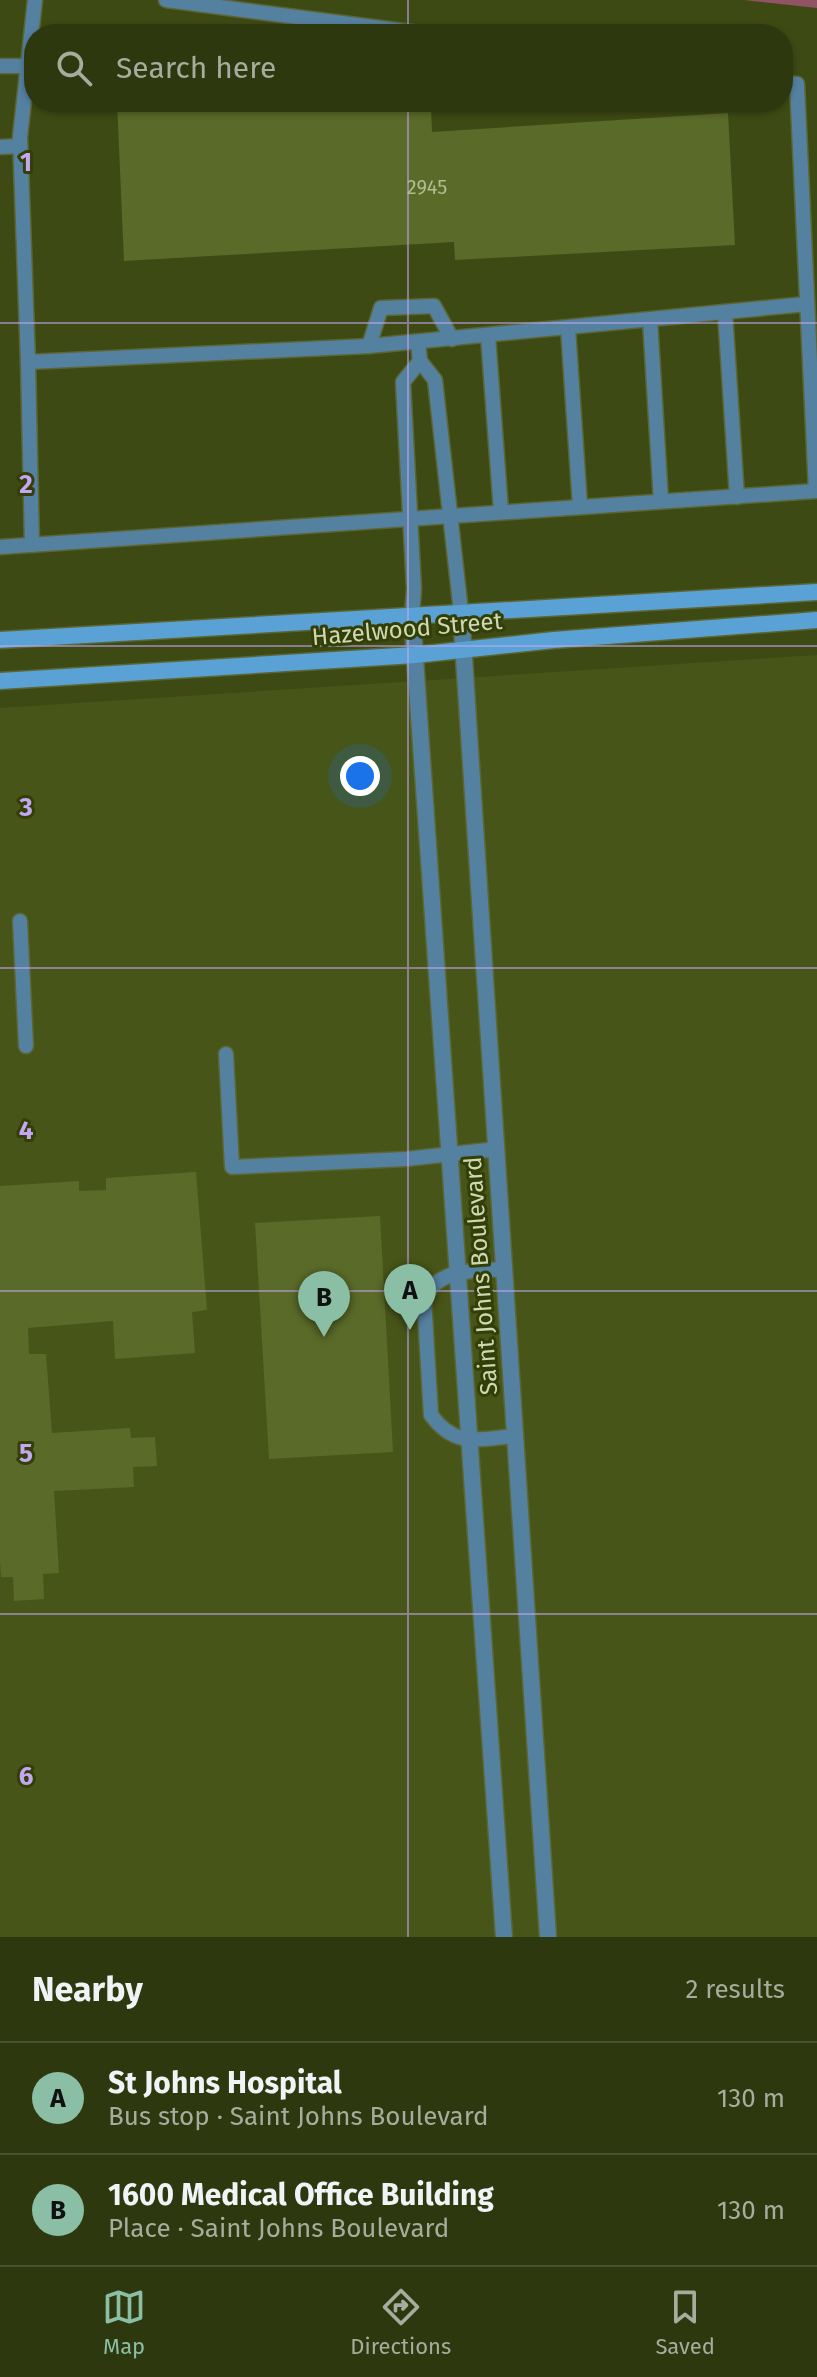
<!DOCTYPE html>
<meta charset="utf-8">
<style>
:root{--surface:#2e380f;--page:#3a431d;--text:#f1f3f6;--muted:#a7ac9e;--line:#49522f;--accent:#8abfa5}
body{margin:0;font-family:"Fira Sans",sans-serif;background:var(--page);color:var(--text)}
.you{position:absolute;left:360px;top:776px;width:28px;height:28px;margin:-20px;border:6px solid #fff;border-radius:50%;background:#1a73e8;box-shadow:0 0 0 12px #1a73e833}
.badge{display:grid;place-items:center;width:52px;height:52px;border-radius:50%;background:var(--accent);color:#111;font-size:26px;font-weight:700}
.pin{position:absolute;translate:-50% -66px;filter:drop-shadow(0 2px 4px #0008)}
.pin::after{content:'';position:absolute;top:42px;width:28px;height:24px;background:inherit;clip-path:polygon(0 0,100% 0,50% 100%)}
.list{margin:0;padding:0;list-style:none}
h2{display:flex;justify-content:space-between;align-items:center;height:104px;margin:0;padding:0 32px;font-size:34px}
h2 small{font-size:26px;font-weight:400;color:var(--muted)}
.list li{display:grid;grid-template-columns:52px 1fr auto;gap:24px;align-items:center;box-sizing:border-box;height:112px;padding:0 32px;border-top:2px solid var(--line)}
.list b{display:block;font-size:30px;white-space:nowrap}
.list p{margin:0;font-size:26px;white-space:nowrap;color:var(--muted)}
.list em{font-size:26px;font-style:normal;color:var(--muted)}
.icon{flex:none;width:44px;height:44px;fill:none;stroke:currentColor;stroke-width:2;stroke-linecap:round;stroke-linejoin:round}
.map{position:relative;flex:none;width:817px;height:1937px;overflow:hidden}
.search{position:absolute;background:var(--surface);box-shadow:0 2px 6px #0004;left:24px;right:24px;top:24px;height:88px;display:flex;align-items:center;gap:20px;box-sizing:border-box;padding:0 28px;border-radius:32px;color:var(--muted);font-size:30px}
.sheet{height:328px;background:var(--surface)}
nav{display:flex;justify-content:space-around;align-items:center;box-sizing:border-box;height:112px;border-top:2px solid var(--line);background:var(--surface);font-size:22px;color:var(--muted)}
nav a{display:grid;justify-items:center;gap:4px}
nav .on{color:var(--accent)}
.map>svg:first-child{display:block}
.built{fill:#485518}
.green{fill:#915466}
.building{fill:#5a6a28}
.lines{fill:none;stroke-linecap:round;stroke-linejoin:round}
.lane-casing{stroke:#5b6634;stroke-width:17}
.street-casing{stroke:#5b6634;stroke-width:19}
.secondary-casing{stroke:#5b6634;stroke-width:19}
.lane{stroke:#5581a1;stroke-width:14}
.street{stroke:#5581a1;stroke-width:16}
.secondary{stroke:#5aa2d5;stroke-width:16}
.grid{fill:none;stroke:#c3a7f2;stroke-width:2;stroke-opacity:0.55}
.labels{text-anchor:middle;stroke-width:6;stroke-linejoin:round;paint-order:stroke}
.number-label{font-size:20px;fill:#b0bc91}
.street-label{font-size:24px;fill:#cdd8b4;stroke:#333f06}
.grid-label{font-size:26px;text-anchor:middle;font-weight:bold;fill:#c3a7f2;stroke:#333f06;stroke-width:6;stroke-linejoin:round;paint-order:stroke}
</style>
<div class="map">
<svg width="817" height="1937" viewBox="0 0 817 1937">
<rect width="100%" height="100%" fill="#3e4a14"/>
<!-- built -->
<path class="built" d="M817 655V1937H0V708Z"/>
<!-- green -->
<path class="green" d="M744 0H817V8Z"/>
<!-- building -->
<g class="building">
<path d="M117 102H361L362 111 431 107 432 132 728 113 735 245 455 260 454 242 124 261Z"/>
<path d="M196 1172 207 1310 192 1312 195 1353 115 1359 113 1321 28 1328 29 1354H46L52 1433 130 1428 131 1438 155 1437 157 1466 133 1467 134 1487 54 1491 59 1573 43 1574 44 1599 14 1601 13 1577H1L0 1561V1186L79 1181V1191L106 1190V1178Z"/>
<path d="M380 1216 393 1452 269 1459 255 1223Z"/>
</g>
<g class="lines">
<!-- lane casing -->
<g class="lane-casing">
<g id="lane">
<path d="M35 0 20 137 28 362 369 346 807 304"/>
<path d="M166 0 427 34"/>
<path d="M0 66H27"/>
<path d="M0 147 20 146"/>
<path d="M725 312 737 497"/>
<path d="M650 320 661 501"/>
<path d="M568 328 580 506"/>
<path d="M488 336 501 511"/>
<path d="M418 342 420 361 435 380 461 612"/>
<path d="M369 346 381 308 434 306 452 339"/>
<path d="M28 362 32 545"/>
<path d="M0 547 816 491 797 84 783 83"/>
<path d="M412 615 414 589 403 382 420 361"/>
<path d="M20 921 26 1046"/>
<path d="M226 1054 232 1167 406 1159 497 1149"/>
<path d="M504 1269C473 1272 440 1267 424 1298L431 1415C455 1448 478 1439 515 1436"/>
</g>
</g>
<!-- street casing -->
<g class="street-casing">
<g id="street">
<path d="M461 612 548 1937"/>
<path d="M412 615 504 1937"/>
</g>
</g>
<!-- secondary casing -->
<g class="secondary-casing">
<g id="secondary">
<path d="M0 640 817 592"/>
<path d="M0 681 415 655 554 640 817 620"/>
</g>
</g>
<!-- lane -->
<use href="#lane" class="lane"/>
<!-- street -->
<use href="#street" class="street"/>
<!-- secondary -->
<use href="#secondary" class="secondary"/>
</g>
<!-- grid -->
<path class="grid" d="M408 0V34M408 102V1937M0 323H817M0 646H817M0 968H817M0 1291H817M0 1614H817"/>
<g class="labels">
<!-- number labels -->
<g class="number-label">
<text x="427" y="194">2945</text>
</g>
<!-- street labels -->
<g class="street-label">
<text transform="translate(407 629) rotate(-5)" y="8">Hazelwood Street</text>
<text transform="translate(481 1276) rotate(-94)" y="8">Saint Johns Boulevard</text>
</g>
</g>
<g class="grid-label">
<text x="26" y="171">1</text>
<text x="26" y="493">2</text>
<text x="26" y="816">3</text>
<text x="26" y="1139">4</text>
<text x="26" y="1462">5</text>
<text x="26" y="1785">6</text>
</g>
</svg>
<div class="you"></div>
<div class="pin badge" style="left:410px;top:1330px">A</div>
<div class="pin badge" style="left:324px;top:1337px">B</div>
<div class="search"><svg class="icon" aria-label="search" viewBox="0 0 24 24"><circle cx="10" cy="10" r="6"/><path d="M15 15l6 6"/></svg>Search here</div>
</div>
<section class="sheet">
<h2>Nearby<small>2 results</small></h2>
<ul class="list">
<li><span class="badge">A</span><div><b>St Johns Hospital</b><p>Bus stop · Saint Johns Boulevard</p></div><em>130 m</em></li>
<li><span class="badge">B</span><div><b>1600 Medical Office Building</b><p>Place · Saint Johns Boulevard</p></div><em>130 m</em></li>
</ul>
</section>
<nav>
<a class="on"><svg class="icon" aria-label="map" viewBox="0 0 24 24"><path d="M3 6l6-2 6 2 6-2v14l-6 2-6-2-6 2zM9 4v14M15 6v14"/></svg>Map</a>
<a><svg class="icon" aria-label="directions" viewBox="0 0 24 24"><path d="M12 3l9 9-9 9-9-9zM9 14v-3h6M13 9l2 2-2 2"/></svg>Directions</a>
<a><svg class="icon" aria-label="saved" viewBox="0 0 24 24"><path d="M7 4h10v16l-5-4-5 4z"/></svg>Saved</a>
</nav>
